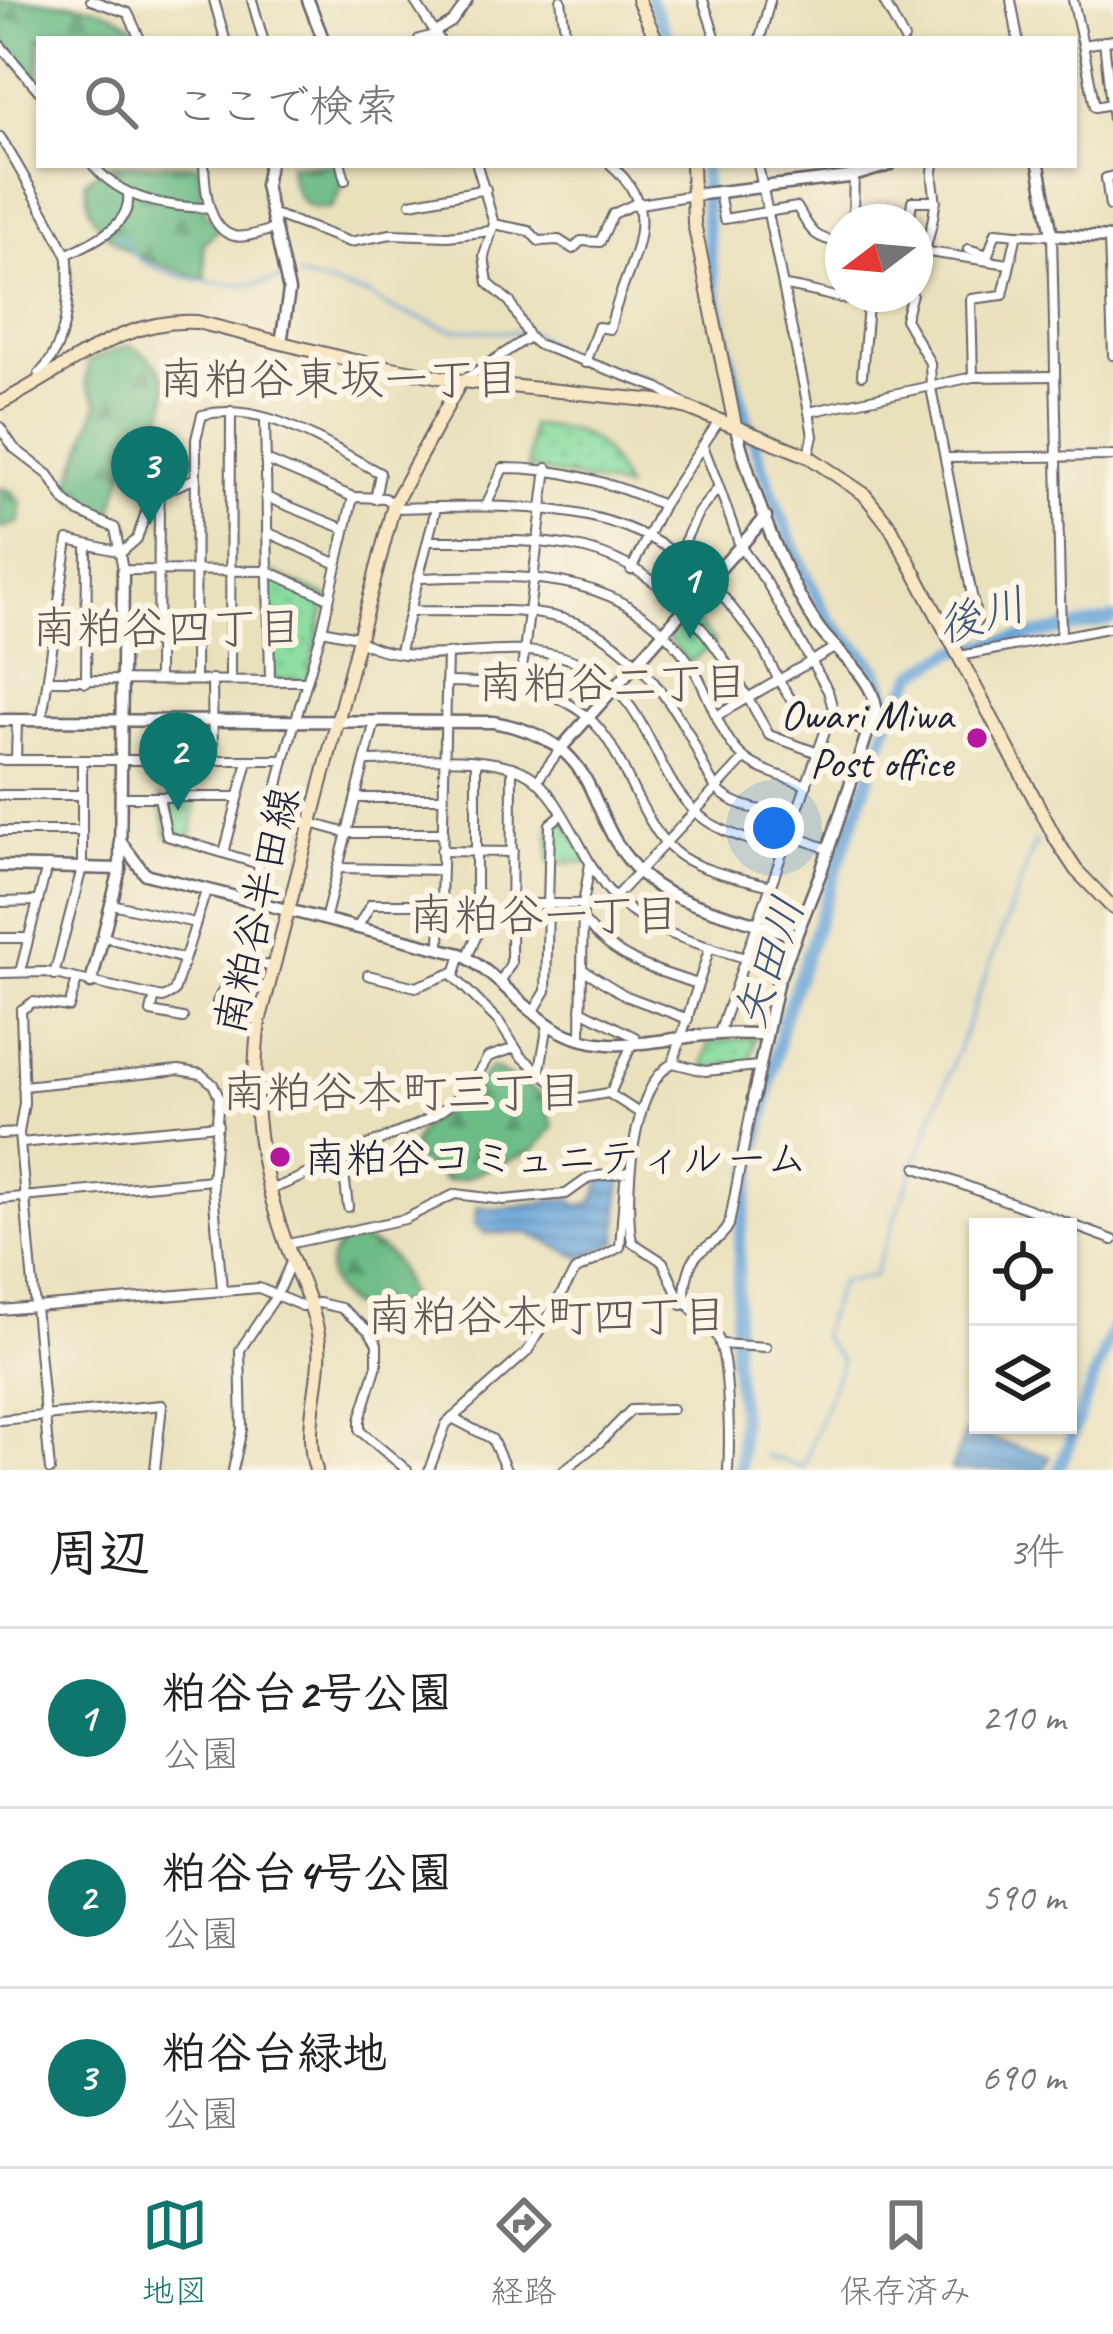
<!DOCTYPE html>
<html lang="ja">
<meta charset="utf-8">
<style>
:root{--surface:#fff;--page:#f2f2f2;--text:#202124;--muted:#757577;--line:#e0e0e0;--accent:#0f766e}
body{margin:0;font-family:Caveat,"Klee One",sans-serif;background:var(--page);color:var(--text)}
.controls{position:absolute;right:36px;bottom:36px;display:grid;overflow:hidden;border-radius:0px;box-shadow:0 3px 9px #0004}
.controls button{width:108px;height:108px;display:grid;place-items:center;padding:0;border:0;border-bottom:3px solid var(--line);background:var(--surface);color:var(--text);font:60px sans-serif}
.compass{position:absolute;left:825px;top:204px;width:108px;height:108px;border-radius:50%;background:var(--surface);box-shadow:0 3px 9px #0004;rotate:254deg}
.you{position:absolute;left:774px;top:828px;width:42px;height:42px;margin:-30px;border:9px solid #fff;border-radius:50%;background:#1a73e8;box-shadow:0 0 0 18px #1a73e833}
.badge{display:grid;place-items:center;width:78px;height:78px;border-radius:50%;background:var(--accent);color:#fff;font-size:39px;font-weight:700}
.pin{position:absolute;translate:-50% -99px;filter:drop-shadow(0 3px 6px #0008)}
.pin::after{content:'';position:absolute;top:63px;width:42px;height:36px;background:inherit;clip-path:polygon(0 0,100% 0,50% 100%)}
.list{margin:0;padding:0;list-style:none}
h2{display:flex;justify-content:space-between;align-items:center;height:156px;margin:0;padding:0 48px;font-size:51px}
h2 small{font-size:39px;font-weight:400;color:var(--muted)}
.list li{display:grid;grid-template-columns:78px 1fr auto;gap:36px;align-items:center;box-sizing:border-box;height:180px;padding:0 48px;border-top:3px solid var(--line)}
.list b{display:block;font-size:45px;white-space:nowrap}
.list p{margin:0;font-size:39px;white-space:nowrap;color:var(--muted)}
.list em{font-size:39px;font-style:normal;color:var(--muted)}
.icon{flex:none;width:66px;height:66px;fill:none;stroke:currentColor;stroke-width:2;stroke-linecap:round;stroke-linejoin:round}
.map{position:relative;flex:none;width:1113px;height:1470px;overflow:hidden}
.search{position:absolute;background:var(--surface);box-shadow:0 3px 9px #0004;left:36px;right:36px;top:36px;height:132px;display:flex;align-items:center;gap:30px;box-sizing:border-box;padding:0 42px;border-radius:0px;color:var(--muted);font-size:45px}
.sheet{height:696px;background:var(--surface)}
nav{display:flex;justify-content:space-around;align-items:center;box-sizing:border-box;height:168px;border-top:3px solid var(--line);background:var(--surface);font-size:33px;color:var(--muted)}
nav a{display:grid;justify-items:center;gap:6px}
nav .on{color:var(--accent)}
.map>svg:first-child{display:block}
.forest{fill:url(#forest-firs);stroke:#486f60;stroke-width:3}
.park{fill:url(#park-dots);stroke:#547f6d;stroke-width:3}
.water{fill:url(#water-rules);stroke:#44648a;stroke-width:3}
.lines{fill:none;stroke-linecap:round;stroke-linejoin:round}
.stream{stroke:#67a5d9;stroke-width:3}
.river{stroke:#67a5d9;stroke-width:12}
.minor-casing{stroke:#686468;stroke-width:12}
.tertiary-casing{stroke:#686468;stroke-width:15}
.secondary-casing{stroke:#686468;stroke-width:16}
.minor{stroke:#fff;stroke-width:8}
.tertiary{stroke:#fff;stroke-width:10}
.secondary{stroke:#f9e7c3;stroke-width:12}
.poi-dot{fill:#b5179e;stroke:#fcf5e5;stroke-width:4.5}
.labels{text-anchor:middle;stroke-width:12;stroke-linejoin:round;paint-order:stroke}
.poi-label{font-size:42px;fill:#22223b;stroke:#fcf5e5;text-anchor:end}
.street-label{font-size:42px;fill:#22223b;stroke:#fcf5e5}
.neighbourhood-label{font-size:45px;fill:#64585a;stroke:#fcf5e5}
.water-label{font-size:45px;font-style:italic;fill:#3e567a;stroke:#fcf5e5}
</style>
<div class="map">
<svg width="1113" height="1470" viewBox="0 0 1113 1470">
<defs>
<pattern id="forest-firs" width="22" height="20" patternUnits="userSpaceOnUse" patternTransform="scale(3)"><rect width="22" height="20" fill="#6dbc86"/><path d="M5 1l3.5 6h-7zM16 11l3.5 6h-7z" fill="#59986f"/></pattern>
<pattern id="park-dots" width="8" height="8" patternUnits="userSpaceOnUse" patternTransform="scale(3)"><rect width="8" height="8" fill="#87dc9f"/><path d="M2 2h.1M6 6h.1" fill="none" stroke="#74bc8a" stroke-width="1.8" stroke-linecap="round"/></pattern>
<pattern id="water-rules" width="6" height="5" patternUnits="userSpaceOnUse" patternTransform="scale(3)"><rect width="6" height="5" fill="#67a5d9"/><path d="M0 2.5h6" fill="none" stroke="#5486b1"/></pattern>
</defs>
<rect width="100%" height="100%" fill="#fcf5e5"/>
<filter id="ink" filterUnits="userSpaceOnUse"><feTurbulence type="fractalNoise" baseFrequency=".00833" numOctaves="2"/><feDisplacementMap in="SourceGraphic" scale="24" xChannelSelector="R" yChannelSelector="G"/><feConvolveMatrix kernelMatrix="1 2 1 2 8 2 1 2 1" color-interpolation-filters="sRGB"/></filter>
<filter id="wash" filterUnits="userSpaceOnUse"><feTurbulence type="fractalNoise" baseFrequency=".004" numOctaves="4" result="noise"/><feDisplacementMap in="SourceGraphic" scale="48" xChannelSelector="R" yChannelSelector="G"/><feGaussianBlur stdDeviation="2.7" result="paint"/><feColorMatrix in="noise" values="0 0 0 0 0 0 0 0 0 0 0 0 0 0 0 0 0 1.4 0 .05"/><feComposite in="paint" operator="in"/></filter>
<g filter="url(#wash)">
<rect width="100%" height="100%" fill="#e9e0bc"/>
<!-- forest -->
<g class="forest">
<path d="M0 0C48 0 119 0 145 39H39V86C5 51 0 50 0 0Z"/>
<path d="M100 165H198L205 213 220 229 203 243 206 279C165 267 110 255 90 210 87 203 87 190 85 181L101 169Z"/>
<path d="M290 165H342L344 184 332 207C303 214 291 192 290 165Z"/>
<path d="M130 345C172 368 174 393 156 434L126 447 125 469 111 516 75 502 69 486 98 402 86 384 88 361Z"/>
<path d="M0 488 12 491 21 503 20 522 0 529Z"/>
<path d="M491 1067 541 1094 554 1127 533 1151 463 1179 446 1181 410 1155C421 1113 437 1122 464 1099 474 1090 482 1077 491 1067Z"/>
<path d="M352 1239C390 1246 397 1259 409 1298 348 1343 298 1262 352 1239Z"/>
</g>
<!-- park -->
<g class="park">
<path d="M531 425C590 431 599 434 626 489L528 468Z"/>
<path d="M267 571 327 597 307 681 270 679Z"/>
<path d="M687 610 715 643 689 663 665 634Z"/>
<path d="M159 797H197L191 844 167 836Z"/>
<path d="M561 815 590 862 549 864 550 824Z"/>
<path d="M755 1037 750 1063 703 1069 709 1043Z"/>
</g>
<!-- water -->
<g class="water">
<path d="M621 1177 617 1241 582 1258 528 1233H484L475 1225 478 1206 496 1209 571 1198 577 1206 592 1203 602 1180Z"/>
<path d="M966 1431 1050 1457 1044 1470H951Z"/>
</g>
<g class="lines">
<!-- stream -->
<g class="stream">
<path d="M114 240 122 235C127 243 132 254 139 259 172 280 247 292 282 278"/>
<path d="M298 276 369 295 388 307 449 329 534 333 550 345"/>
<path d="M615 368 655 381"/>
<path d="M764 1455 803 1467 842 1361 821 1336 840 1282 873 1277 1036 841"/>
</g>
<!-- river -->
<g class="river">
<path d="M650 0 669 39"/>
<path d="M704 165C705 311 757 477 822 607 834 632 861 646 876 669 884 682 888 698 892 712"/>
<path d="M740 1470 741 1416 734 1358 740 1237 746 1203 783 1022 892 712 916 673 955 651 1113 619"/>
<path d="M1059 1470 1113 1328"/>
</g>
</g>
</g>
<g filter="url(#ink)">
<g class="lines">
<!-- minor casing -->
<g class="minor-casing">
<g id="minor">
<path d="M91 0 128 13 140 39"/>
<path d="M214 0 225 39"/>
<path d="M252 0 263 39"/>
<path d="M414 0 439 39"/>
<path d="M561 0 566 39"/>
<path d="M703 0 716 39"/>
<path d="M883 0 904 39"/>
<path d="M1011 0 1018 39"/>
<path d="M1073 0 1083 45"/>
<path d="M435 32 452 22 468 0"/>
<path d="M419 39 436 35"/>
<path d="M760 39 770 0"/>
<path d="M1113 40 1083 45 1095 107 1111 104 1113 119"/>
<path d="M1104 41 1111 104"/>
<path d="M0 45 39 91"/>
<path d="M0 137C9 150 68 252 68 260 70 297 68 346 39 374L41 380"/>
<path d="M93 165C122 200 166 207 209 208"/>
<path d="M204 165C205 186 207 229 234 236 245 239 264 231 275 229"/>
<path d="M341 165 345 180"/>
<path d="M477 165 494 224 484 256 488 283 510 302 529 337 537 344 659 388 685 404"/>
<path d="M758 165 809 412 813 436 808 456"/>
<path d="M1113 176 1106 178 1110 206 1113 205"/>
<path d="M719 192 724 219 797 207C811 231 813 239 843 243"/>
<path d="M411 203 486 189"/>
<path d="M640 204 693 195"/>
<path d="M276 215 350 242 391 234 448 236 491 231"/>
<path d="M853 222 854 165"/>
<path d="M909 222 912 201H936"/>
<path d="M494 224 529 231 539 241 559 240 573 249 581 241 600 242 613 214 639 202"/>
<path d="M1109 238 1113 355"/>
<path d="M968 249 988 255 996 232 1017 234"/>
<path d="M915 250 1009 264"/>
<path d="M68 254C94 241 132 226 128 193"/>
<path d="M915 276C924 259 936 215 935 196 934 184 931 177 934 165"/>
<path d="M785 286C815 290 839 300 869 303"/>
<path d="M912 294 905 319 930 363 931 388 977 621 948 631"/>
<path d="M585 363 598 327 610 329C623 266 671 216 611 165"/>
<path d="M862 375 869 294"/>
<path d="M973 377 971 299 1003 295 1017 234 1052 235 1061 637"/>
<path d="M465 379 529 337"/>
<path d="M809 412 973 377 1055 376"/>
<path d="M265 418 270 679"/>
<path d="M0 427 14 448 49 475 65 501 79 512 115 528 123 570 267 571 327 597"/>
<path d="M946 458 1113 456"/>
<path d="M266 460 353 497"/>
<path d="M719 487 740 546 767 583 828 691 833 709 719 1033"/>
<path d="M266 497 345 529"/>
<path d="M486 506 503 468C561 468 610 482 663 505"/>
<path d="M392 508C517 506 638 493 726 600 737 614 749 629 760 644 772 664 785 701 806 713 823 722 849 725 868 732"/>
<path d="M267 532 335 563"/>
<path d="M428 541C479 542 535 537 585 549 680 573 725 657 769 735L818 753"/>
<path d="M678 555 698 513 719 487 703 446"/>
<path d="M631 570 663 505 719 421"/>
<path d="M419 578C524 575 624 567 692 666 710 694 720 741 747 760 764 772 787 778 807 785"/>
<path d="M410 611C464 613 525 604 576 623 625 640 662 688 687 731 698 749 704 773 717 789 733 808 772 812 795 818"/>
<path d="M322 630 357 637"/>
<path d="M359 640C418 677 515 629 583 665 655 704 649 772 699 815 721 834 756 841 783 852"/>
<path d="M400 651 436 508"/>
<path d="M960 656 1113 627"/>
<path d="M212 679 213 761"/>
<path d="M230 679 231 411"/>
<path d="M48 680 307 681"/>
<path d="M158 680 159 493"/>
<path d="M195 680 196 439 202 415C265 400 326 445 380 473L375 499"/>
<path d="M86 682 87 546"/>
<path d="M446 682C506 683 570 684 607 739 619 757 627 778 637 797 649 819 660 843 682 857 707 873 742 878 771 886"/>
<path d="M520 685 547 468"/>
<path d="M718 715 836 647"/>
<path d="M42 718 68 540 122 552 137 539 151 497 196 478"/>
<path d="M0 760H284"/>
<path d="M16 760 17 720"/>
<path d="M365 761C410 761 482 753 522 771 559 787 581 857 607 889 644 932 693 942 745 958"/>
<path d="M537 781 561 748"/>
<path d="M0 795H82"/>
<path d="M121 797H237"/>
<path d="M159 797 167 836 259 864"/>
<path d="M357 798H441"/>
<path d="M271 812 347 833H442"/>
<path d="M0 831H82"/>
<path d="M789 834 828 849"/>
<path d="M441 851 513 852"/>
<path d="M224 853 248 761"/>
<path d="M338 868 441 870"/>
<path d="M615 897 744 759"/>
<path d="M251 900 284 760 322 630 353 497 385 498 394 504"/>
<path d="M0 902 38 901"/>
<path d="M112 904 195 923"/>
<path d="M512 904H583"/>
<path d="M325 920 375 721"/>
<path d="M584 921C615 959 652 970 698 984"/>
<path d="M357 928 371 904H440"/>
<path d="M104 937 184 959"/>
<path d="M0 938H28"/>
<path d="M440 948 447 653"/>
<path d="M461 954 454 977 499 1022 521 1056 567 1095 579 1098 608 1093 641 1114"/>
<path d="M467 958 476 937V763"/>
<path d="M582 969 626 996 688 1019"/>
<path d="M20 972 47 866"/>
<path d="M0 973 46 972 163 998 174 992 206 891"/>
<path d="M54 975 82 868V760"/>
<path d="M368 975 416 987 454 972"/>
<path d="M501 981 511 963 512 767"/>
<path d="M155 996 151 1012 183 1018"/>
<path d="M217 1002 227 981 231 961 271 966"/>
<path d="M581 1010 635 1037 610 1094"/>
<path d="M534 1011 546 991 550 824 561 815"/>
<path d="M581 1038 583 904 590 864"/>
<path d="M673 1063 705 1071 759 1066"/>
<path d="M540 1069 548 1024"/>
<path d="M23 1086 179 1070 201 1074 213 1084 219 1097 212 1180 222 1288"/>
<path d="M0 1134 19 1133"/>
<path d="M20 1143 218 1125"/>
<path d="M342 1157 348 1207"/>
<path d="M917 1168 1113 1240"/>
<path d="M268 1190C295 1182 320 1167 345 1155 407 1126 452 1123 488 1057L515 1048"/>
<path d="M0 1199 212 1180"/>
<path d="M288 1244 405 1219 455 1194 504 1200 566 1194 590 1177 629 1172"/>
<path d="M688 1303 682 1305 663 1262 632 1242C624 1200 631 1085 673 1063L710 947"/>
<path d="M0 1310 259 1288 302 1306 319 1303 341 1308 369 1331 377 1344V1365L360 1420V1431L407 1470"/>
<path d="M720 1344 766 1347"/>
<path d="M452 1418 492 1439 506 1470"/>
<path d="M0 1420 162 1405 155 1470"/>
<path d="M50 1470 19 1133 24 1103 21 1010 33 1002 69 1007 77 980"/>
<path d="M233 1470 242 1429 240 1350 276 1296 292 1260"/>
<path d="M429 1470 446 1424 527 1352 575 1271 620 1247 625 1181"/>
<path d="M564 1470 600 1442 631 1410 672 1409"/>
<path d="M728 1470C730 1442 729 1362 718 1338 705 1309 672 1317 691 1265 698 1246 721 1243 729 1225L753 1099"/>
</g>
</g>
<!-- tertiary casing -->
<g class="tertiary-casing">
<g id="tertiary">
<path d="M308 0 323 39"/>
<path d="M269 165 265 185 289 291 281 343"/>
<path d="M1039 165 1052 235 1113 238"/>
<path d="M693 195 849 177 890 165"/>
<path d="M735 425C753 492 778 565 816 624 834 652 870 672 876 707L821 872 777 984 753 1099"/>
<path d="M0 720 493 722C614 744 577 818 647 879 681 908 752 919 794 936"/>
<path d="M562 747 766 517"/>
<path d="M120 841 145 874 461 954C494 973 517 1001 547 1023 600 1061 660 1037 718 1034 733 1033 749 1034 764 1034"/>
<path d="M0 866 120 869"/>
<path d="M91 983 120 869 123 570"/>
</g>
</g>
<!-- secondary casing -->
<g class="secondary-casing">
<g id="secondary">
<path d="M638 0 656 39"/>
<path d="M692 165 694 223 735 425"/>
<path d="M0 403C66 371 119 317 197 322L350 360 461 381 657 401 688 408 808 456 864 494 891 528 1057 841 1076 870 1113 908"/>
<path d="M316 1470C301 1423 325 1380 318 1334 312 1301 295 1270 284 1238 259 1167 249 1097 259 1022L394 504 461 381"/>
</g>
</g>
<!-- minor -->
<use href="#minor" class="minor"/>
<!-- tertiary -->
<use href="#tertiary" class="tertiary"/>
<!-- secondary -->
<use href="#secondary" class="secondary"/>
</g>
</g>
<!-- markers -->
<g class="poi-dot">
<circle cx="977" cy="738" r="12"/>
<circle cx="280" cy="1157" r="12"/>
</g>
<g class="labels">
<!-- poi labels -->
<g class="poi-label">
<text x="953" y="729">Owari Miwa<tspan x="953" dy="48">Post office</tspan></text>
<text x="304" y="1172" text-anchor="start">南粕谷コミュニティルーム</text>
</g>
<!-- street labels -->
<g class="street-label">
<text transform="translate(256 910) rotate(-77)" y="15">南粕谷半田線</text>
</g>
<!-- neighbourhood labels -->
<g class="neighbourhood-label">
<text x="339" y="394">南粕谷東坂一丁目</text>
<text x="167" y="643">南粕谷四丁目</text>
<text x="613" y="698">南粕谷二丁目</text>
<text x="544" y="930">南粕谷一丁目</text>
<text x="402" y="1107">南粕谷本町三丁目</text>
<text x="547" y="1331">南粕谷本町四丁目</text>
</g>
<!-- water labels -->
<g class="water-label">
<text transform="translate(981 614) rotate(-16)" y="16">後川</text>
<text transform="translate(768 962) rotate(-72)" y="16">矢田川</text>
</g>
</g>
</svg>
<div class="controls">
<button><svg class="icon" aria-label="locate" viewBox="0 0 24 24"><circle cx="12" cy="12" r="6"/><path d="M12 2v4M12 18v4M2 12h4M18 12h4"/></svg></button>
<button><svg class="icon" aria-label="layers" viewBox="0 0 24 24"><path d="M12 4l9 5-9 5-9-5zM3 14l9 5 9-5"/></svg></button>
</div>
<svg class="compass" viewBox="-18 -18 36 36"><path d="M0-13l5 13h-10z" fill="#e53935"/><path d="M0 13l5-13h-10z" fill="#757577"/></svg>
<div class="you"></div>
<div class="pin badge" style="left:690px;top:639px">1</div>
<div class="pin badge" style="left:178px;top:811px">2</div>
<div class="pin badge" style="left:150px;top:525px">3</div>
<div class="search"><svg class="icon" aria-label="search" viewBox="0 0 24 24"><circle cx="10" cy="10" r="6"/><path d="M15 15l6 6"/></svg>ここで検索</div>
</div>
<section class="sheet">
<h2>周辺<small>3件</small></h2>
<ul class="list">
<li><span class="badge">1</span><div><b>粕谷台2号公園</b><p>公園</p></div><em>210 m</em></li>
<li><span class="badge">2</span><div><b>粕谷台4号公園</b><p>公園</p></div><em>590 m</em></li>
<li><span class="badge">3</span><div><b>粕谷台緑地</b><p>公園</p></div><em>690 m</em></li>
</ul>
</section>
<nav>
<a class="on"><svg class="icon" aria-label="map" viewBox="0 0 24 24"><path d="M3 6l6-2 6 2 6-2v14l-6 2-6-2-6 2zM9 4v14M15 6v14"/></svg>地図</a>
<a><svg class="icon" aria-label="directions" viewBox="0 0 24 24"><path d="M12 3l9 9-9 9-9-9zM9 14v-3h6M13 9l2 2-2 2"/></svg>経路</a>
<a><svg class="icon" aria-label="saved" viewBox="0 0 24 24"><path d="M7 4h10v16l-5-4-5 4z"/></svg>保存済み</a>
</nav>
